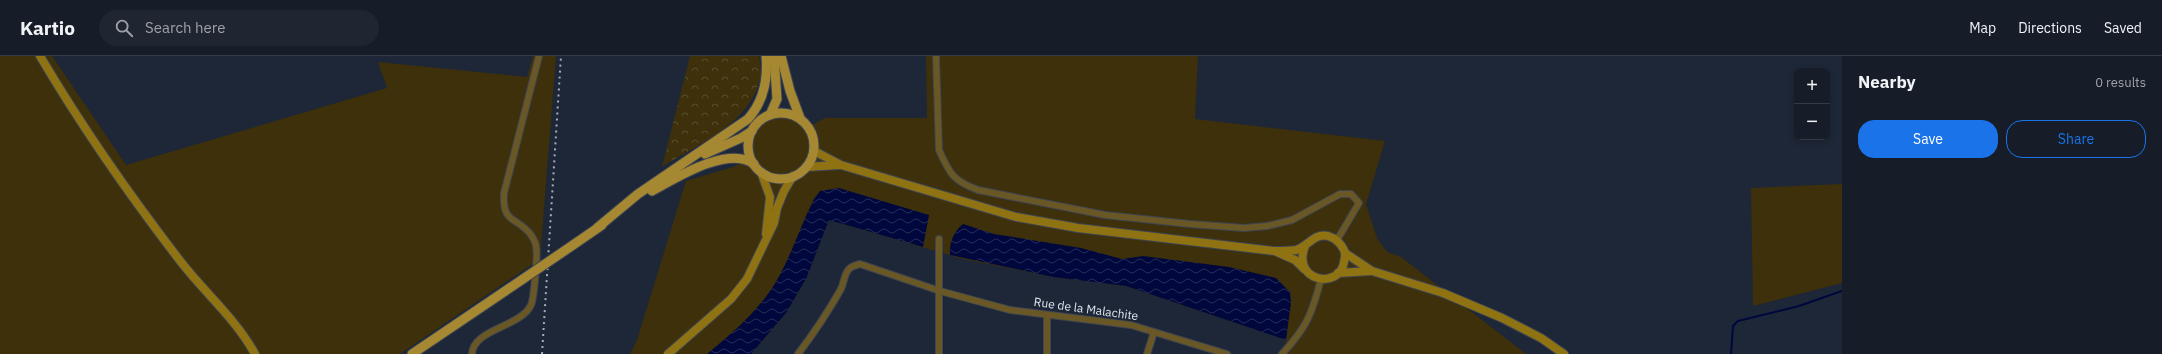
<!DOCTYPE html>
<meta charset="utf-8">
<style>
:root{--surface:#161d29;--page:#1f2631;--text:#f1f3f6;--muted:#9ea2a8;--line:#353b46;--accent:#1a73e8}
body{margin:0;font-family:"IBM Plex Sans",sans-serif;background:var(--page);color:var(--text)}
.controls{position:absolute;right:12px;top:12px;display:grid;overflow:hidden;border-radius:8px;box-shadow:0 2px 6px #0003}
.controls button{width:36px;height:36px;display:grid;place-items:center;padding:0;border:0;border-bottom:1px solid var(--line);background:var(--surface);color:var(--text);font:20px sans-serif}
.list{margin:0;padding:0;list-style:none}
h2{display:flex;justify-content:space-between;align-items:center;height:52px;margin:0;padding:0 16px;font-size:17px}
h2 small{font-size:13px;font-weight:400;color:var(--muted)}
.actions{display:flex;gap:8px;padding:12px 16px}
.actions a{flex:1;padding:9px 0;border:1px solid var(--accent);border-radius:16px;text-align:center;font-size:14px;color:var(--accent)}
.actions .main{background:var(--accent);color:#fff}
.icon{flex:none;width:22px;height:22px;fill:none;stroke:currentColor;stroke-width:2;stroke-linecap:round;stroke-linejoin:round}
.map{position:relative;flex:none;width:1842px;height:298px;overflow:hidden}
header{display:flex;align-items:center;gap:24px;box-sizing:border-box;height:56px;padding:0 20px;background:var(--surface);border-bottom:1px solid var(--line)}
header strong{font-size:19px}
nav{display:flex;gap:22px;margin-inline-start:auto;font-size:14px}
.search{width:280px;height:36px;background:var(--page);display:flex;align-items:center;gap:10px;box-sizing:border-box;padding:0 14px;border-radius:22px;color:var(--muted);font-size:15px}
main{display:flex}
aside{flex:1;background:var(--surface)}
.map>svg:first-child{display:block}
.green{fill:#3d300a}
.forest{fill:url(#forest-crowns)}
.water{fill:url(#water-waves)}
.lines{fill:none;stroke-linecap:round;stroke-linejoin:round}
.stream{stroke:#00073c;stroke-width:2}
.street-casing{stroke:#3d4554;stroke-width:8}
.secondary-casing{stroke:#3d4554;stroke-width:10}
.primary-casing{stroke:#3d4554;stroke-width:11}
.street{stroke:#695725;stroke-width:6}
.secondary{stroke:#8f7212;stroke-width:8}
.primary{stroke:#a58831;stroke-width:9}
.rail{stroke:#a5adb9;stroke-width:2;stroke-dasharray:2 4;stroke-linecap:butt}
.primary-bridge-casing{stroke:#3d4554;stroke-width:11;stroke-linecap:butt}
.primary-bridge{stroke:#a58831;stroke-width:9}
.labels{text-anchor:middle;stroke-width:4;stroke-linejoin:round;paint-order:stroke}
.street-label{font-size:12px;fill:#dde4ef;stroke:#1e2737}
</style>
<header>
<strong>Kartio</strong>
<div class="search"><svg class="icon" aria-label="search" viewBox="0 0 24 24"><circle cx="10" cy="10" r="6"/><path d="M15 15l6 6"/></svg>Search here</div>
<nav><a>Map</a><a>Directions</a><a>Saved</a></nav>
</header>
<main>
<div class="map">
<svg width="1842" height="298" viewBox="0 0 1842 298">
<defs>
<pattern id="forest-crowns" width="20" height="18" patternUnits="userSpaceOnUse"><rect width="20" height="18" fill="#3d300a"/><path d="M2 6a3 3 0 1 1 6 0M12 15a3 3 0 1 1 6 0" fill="none" stroke="#594e2e"/></pattern>
<pattern id="water-waves" width="16" height="10" patternUnits="userSpaceOnUse"><rect width="16" height="10" fill="#00073c"/><path d="M0 5q4-4 8 0t8 0" fill="none" stroke="#252b58"/></pattern>
</defs>
<rect width="100%" height="100%" fill="#1e2737"/>
<!-- green -->
<g class="green">
<path d="M0 0H52L126 109 387 32 378 6 527 21 533 0H556L540 203 400 298H0Z"/>
<path d="M926 0H1198L1195 63 1385 85 1366 148 1377 182 1387 196 1401 201 1526 298H1282L1286 284 1126 230 1053 221 963 203 829 164 806 223 786 257 751 298H630L637 284 686 125 733 111 754 100C746 68 783 47 805 73L825 62H927Z"/>
<path d="M1842 128V227L1753 250 1751 132Z"/>
</g>
<!-- forest -->
<path class="forest" d="M690 0H759C760 7 762 15 760 22 751 67 697 89 662 111Z"/>
<!-- water -->
<g class="water">
<path d="M839 132 929 159 923 191 829 164 806 223 786 257 751 298H707C729 280 751 261 768 238 789 209 798 174 814 143L820 135Z"/>
<path d="M963 168 994 178 1081 192 1122 203 1143 200 1229 211 1276 222 1290 236 1291 247 1286 284 1126 230 1053 221 950 199C949 187 954 175 963 168Z"/>
</g>
<g class="lines">
<!-- stream -->
<path class="stream" d="M1731 298 1733 270 1738 265 1799 250 1842 235"/>
<!-- street casing -->
<g class="street-casing">
<g id="street">
<path d="M936 0 939 94C950 119 954 125 978 134L1105 159 1190 168 1244 172 1267 170 1292 164 1340 138H1351L1359 147 1337 184"/>
<path d="M939 183V298"/>
<path d="M1047 259V298"/>
<path d="M472 298C473 273 521 271 531 249 534 242 538 197 536 191 536 187 533 182 531 179 517 160 502 169 504 137L539 0"/>
<path d="M798 298C814 277 828 256 841 233 844 227 844 218 849 213 852 210 856 209 860 208L940 235 1010 254 1131 269 1227 298"/>
<path d="M1147 298 1154 276"/>
<path d="M1282 298C1307 271 1312 258 1321 223"/>
</g>
</g>
<!-- secondary casing -->
<g class="secondary-casing">
<g id="secondary">
<path d="M40 0C82 71 130 140 181 206 205 237 236 263 255 298"/>
<path d="M814 95 841 109 1016 161 1078 172 1274 195C1281 195 1289 195 1296 194 1308 191 1313 177 1328 180 1335 182 1341 188 1344 194 1346 198 1345 201 1344 206 1340 234 1291 226 1305 190"/>
<path d="M806 111 840 109"/>
<path d="M761 116 770 141 766 178"/>
<path d="M1277 196 1295 204 1304 213"/>
<path d="M1345 197 1372 215 1443 237 1502 262 1541 282 1564 298"/>
<path d="M1338 217 1372 215"/>
<path d="M668 298 731 243 747 223 774 167 777 152 784 135 793 120"/>
</g>
</g>
<!-- primary casing -->
<g class="primary-casing">
<g id="primary">
<path d="M781 0 790 35 800 62"/>
<circle cx="781" cy="90" r="33"/>
<path d="M770 59 777 43 774 0"/>
<path d="M705 98 741 82 752 75"/>
<path d="M652 135C676 122 728 89 754 108"/>
<path d="M597 172 638 138 748 63C764 45 768 23 766 0"/>
<path d="M573 189 602 169"/>
<path d="M412 298 523 223"/>
</g>
</g>
<!-- street -->
<use href="#street" class="street"/>
<!-- secondary -->
<use href="#secondary" class="secondary"/>
<!-- primary -->
<use href="#primary" class="primary"/>
<!-- rail -->
<path class="rail" d="M542 298 561 0"/>
<!-- primary-bridge casing -->
<g class="primary-bridge-casing">
<path id="primary-bridge" d="M523 223 573 189"/>
</g>
<!-- primary-bridge -->
<use href="#primary-bridge" class="primary-bridge"/>
</g>
<g class="labels">
<!-- street labels -->
<g class="street-label">
<text transform="translate(1086 253) rotate(8)" y="4">Rue de la Malachite</text>
</g>
</g>
</svg>
<div class="controls">
<button>+</button>
<button>−</button>
</div>
</div>
<aside>
<h2>Nearby<small>0 results</small></h2>
<ul class="list">
</ul>
<div class="actions"><a class="main">Save</a><a>Share</a></div>
</aside>
</main>
